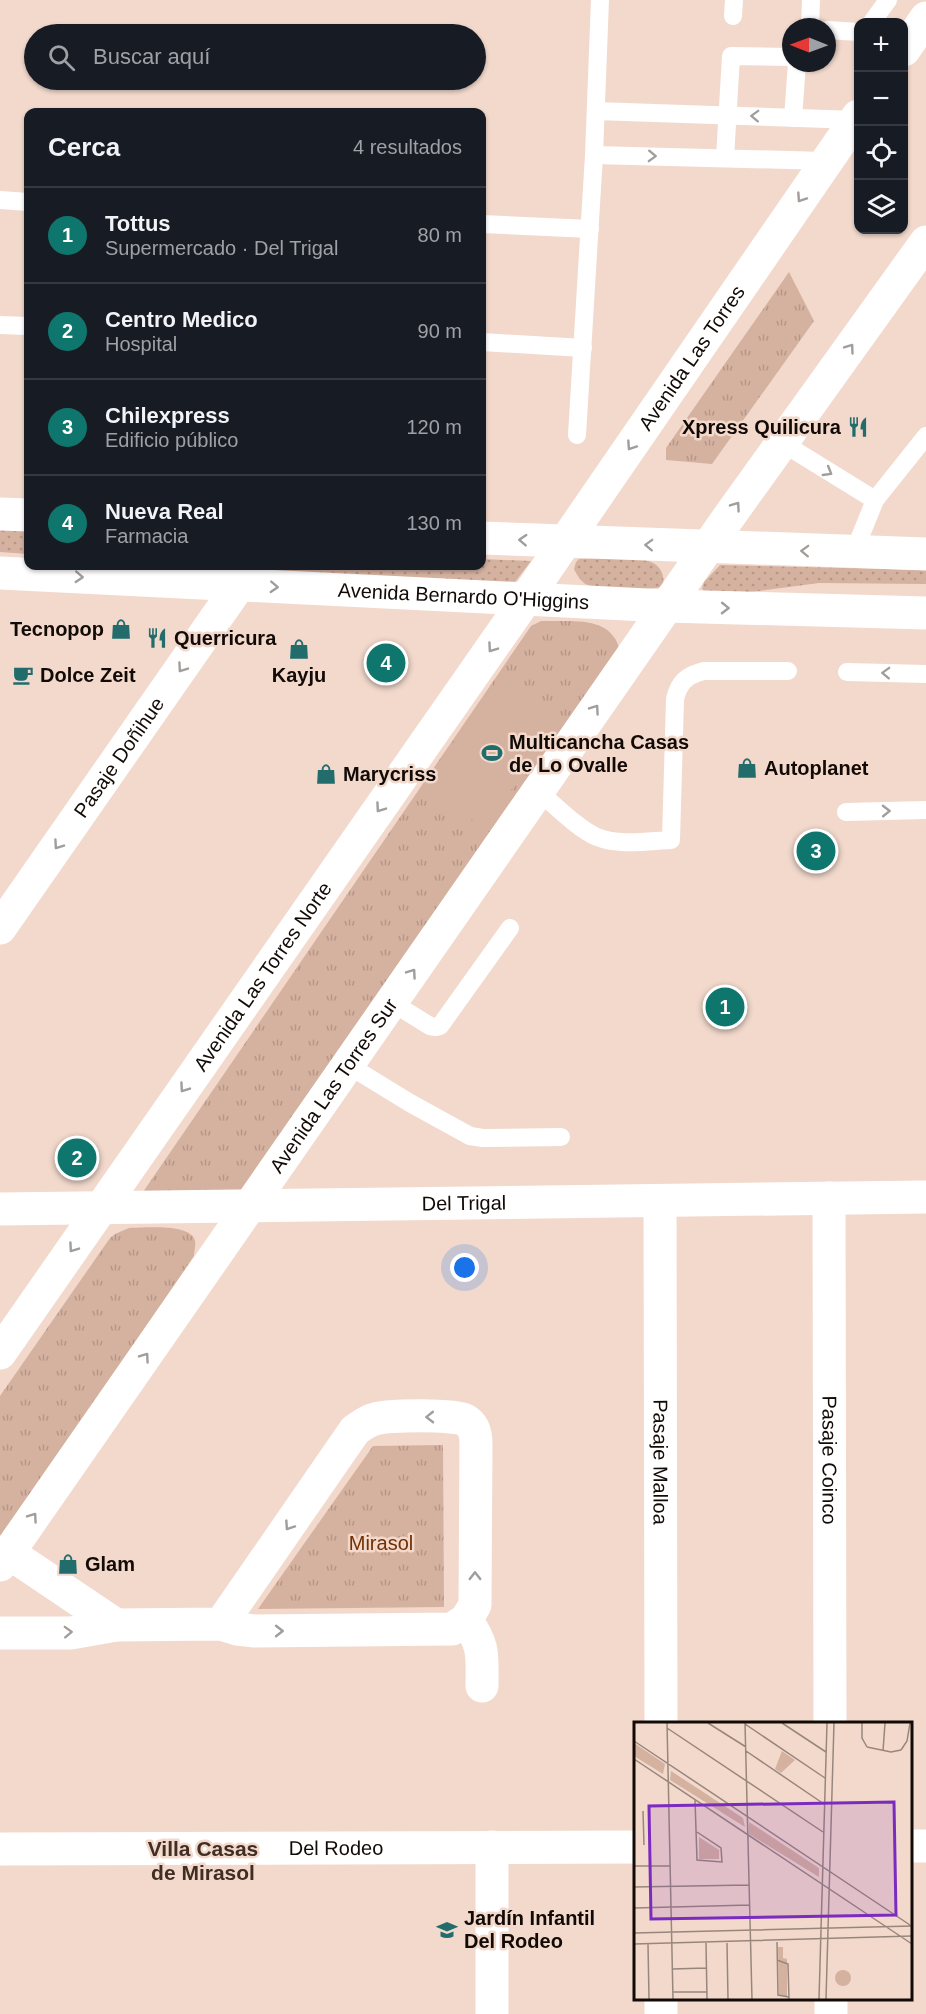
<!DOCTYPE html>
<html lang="es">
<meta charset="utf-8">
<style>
:root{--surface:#171b24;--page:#20242c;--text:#f1f3f6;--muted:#9ea1a6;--line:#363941;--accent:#0f766e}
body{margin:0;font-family:Arial,sans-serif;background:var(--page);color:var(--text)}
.controls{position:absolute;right:18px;top:18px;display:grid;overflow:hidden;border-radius:12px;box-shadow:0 2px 4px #0004}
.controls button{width:54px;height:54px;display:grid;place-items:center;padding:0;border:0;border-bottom:2px solid var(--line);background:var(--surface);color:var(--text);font:30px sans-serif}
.compass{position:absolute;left:782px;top:18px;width:54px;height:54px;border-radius:50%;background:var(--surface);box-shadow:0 2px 4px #0004;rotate:271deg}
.you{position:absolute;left:465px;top:1268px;width:21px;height:21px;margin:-15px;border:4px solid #fff;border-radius:50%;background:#1a73e8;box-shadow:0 0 0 9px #1a73e833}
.badge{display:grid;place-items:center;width:39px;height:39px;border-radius:50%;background:var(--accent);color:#fff;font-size:20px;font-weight:700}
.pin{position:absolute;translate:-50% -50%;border:3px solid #fff;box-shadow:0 2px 6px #0006}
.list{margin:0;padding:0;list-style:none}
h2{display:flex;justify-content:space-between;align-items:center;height:78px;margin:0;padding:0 24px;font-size:26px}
h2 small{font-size:20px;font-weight:400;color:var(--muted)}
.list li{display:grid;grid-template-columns:39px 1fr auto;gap:18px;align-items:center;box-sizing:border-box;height:96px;padding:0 24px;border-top:2px solid var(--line)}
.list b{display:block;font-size:22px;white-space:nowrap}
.list p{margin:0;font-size:20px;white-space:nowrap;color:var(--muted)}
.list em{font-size:20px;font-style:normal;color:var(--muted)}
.icon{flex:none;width:33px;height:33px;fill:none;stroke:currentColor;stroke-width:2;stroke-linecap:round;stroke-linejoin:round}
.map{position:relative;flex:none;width:926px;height:2014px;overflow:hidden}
.search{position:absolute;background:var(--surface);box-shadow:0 2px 4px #0004;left:24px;top:24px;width:462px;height:66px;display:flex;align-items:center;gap:15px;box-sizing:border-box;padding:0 21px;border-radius:33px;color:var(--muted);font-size:22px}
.panel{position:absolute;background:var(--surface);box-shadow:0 2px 4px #0004;left:24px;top:108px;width:462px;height:462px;border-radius:12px}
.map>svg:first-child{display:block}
.grass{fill:url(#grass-dots)}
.park{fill:url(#park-tufts)}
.pitch{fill:#d5b19f}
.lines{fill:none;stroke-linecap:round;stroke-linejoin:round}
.service{stroke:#fff;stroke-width:18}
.minor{stroke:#fff;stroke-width:33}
.tertiary{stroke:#fff;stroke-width:33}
.secondary{stroke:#fff;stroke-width:33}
.oneway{stroke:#a09d9b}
.labels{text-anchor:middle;stroke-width:5;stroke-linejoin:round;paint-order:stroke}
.street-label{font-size:20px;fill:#120a06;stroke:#f2d9cc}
.poi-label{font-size:20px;font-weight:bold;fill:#120a06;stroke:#f2d9cc;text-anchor:start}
.park-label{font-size:20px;fill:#733000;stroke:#f2d9cc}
.neighbourhood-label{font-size:21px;font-weight:bold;fill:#402d23;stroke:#f2d9cc}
.inset-road{fill:none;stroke:#98867d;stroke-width:1.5}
.view{fill:#7b2cbf;fill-opacity:0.15;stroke:#7b2cbf;stroke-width:3}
.inset-edge{fill:none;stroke:#120a06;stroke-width:3}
</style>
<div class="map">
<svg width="926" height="2014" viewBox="0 0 926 2014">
<defs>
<pattern id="grass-dots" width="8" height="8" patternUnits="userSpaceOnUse" patternTransform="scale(1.5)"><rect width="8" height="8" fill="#d5b19f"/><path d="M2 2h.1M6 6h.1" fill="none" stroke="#b69787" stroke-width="1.8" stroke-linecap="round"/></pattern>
<pattern id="park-tufts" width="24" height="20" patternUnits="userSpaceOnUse" patternTransform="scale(1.5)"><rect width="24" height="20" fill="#d5b19f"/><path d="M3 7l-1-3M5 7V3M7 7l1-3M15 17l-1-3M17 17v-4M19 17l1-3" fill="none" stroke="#b69787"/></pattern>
</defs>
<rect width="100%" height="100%" fill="#f2d9cc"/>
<!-- grass -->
<g class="grass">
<path d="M0 529 28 531V554L0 552Z"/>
<path d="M482 559 531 561 512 586 238 576 240 566H482Z"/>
<path d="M579 559C592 558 641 557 651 562 661 566 665 576 663 586 654 591 601 590 591 586 582 584 578 577 574 569L576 562Z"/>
<path d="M720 565 926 570V584L819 583 751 592H705L702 589 704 582Z"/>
</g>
<!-- park -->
<g class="park">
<path d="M789 272 814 321 712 464 666 460V448Z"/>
<path d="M541 621C570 622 612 614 620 651L240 1193 143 1192 531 626Z"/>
<path d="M129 1228C144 1228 191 1223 195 1241 196 1245 194 1252 194 1256L0 1540V1396L110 1238 115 1234Z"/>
<path d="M443 1445 444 1607 258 1609 373 1446Z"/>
</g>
<!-- pitch -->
<path class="pitch" d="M499 678 560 722 484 828 423 785Z"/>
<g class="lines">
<!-- service -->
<g class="service">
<path d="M733 16 734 0"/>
<path d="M872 22 888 0"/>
<path d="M810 27 811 0"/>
<path d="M827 30 858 32"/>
<path d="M596 111 856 120"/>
<path d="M793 118 797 63"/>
<path d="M594 155 826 161"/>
<path d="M725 158 731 56 791 57"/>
<path d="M0 200 28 202"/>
<path d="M482 224 590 229"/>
<path d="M0 325 28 326"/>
<path d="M482 342 583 348"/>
<path d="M577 435 594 155 600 0"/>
<path d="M781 442 875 500"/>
<path d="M854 552 875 500 926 436"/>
<path d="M847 672 926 674"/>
<path d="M538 791C555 805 578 829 597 837 619 846 648 841 671 840L675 699C679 682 687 675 704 671H788"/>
<path d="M846 812 926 810"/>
<path d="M391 1002 430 1026 436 1027 440 1026 510 928"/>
<path d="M348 1065 410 1103 470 1136 483 1138 561 1137"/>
</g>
<!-- minor -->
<g class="minor">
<path id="s1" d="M0 928 239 585"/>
<path id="s2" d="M829 1198 830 1723"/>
<path id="s3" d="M660 1201 661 1723"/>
<path id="s4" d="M0 1209 926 1197"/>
<path d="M9 1553 116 1625"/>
<path d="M466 1620C485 1646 482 1656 482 1686"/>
<path d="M0 1633H71L116 1625 221 1624 237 1629 255 1631 452 1629 466 1620 475 1605 476 1444C476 1434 474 1425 465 1420 454 1414 388 1415 375 1419 367 1421 361 1426 355 1430L221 1624"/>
<path d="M910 1846H926"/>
<path d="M492 1847V2014"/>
<path id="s5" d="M0 1849 635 1847"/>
<path d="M661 1998V2014"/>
<path d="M831 1998V2014"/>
</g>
<!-- tertiary -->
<g class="tertiary">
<path d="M904 50 926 18"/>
<path id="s6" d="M0 1353 525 600 858 116"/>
<path id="s7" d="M0 1565 728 518 926 242"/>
</g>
<!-- secondary -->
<g class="secondary">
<path d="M0 514 28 515"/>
<path d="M482 538 926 554"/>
<path id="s8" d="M0 573 667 606 926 613"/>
</g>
</g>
<!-- one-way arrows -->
<defs><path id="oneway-chevron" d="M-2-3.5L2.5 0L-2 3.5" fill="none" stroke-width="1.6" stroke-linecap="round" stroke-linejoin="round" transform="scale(1.5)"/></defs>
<g class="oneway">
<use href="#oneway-chevron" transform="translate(755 116) rotate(-178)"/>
<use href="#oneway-chevron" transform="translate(652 156) rotate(2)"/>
<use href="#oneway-chevron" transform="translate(801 198) rotate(124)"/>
<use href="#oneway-chevron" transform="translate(850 348) rotate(-54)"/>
<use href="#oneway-chevron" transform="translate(631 446) rotate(124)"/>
<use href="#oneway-chevron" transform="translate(828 472) rotate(31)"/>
<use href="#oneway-chevron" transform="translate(736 506) rotate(-55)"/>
<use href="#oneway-chevron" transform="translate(523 540) rotate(-177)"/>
<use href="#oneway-chevron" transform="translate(649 545) rotate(-178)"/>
<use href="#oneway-chevron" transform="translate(805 551) rotate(-178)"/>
<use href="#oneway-chevron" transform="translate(79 577) rotate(3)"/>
<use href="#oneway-chevron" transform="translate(274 587) rotate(3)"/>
<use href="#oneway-chevron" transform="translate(725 608) rotate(1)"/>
<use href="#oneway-chevron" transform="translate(492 648) rotate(125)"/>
<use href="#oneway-chevron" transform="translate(182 668) rotate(125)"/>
<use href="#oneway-chevron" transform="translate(886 673) rotate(-178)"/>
<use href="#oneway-chevron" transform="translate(595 709) rotate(-55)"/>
<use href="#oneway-chevron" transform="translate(380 808) rotate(125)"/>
<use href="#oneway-chevron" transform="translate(886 811) rotate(-1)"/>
<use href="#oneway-chevron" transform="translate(58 845) rotate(125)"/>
<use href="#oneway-chevron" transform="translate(412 973) rotate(-55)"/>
<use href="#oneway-chevron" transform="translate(184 1088) rotate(125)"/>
<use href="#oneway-chevron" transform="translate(73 1248) rotate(125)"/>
<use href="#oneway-chevron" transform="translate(145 1357) rotate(-55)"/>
<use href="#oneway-chevron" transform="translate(430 1417) rotate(179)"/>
<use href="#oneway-chevron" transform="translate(33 1517) rotate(-55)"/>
<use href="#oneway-chevron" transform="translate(289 1526) rotate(124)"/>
<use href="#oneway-chevron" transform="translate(475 1576) rotate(-90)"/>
<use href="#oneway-chevron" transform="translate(279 1631)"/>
<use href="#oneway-chevron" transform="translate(68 1632) rotate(-2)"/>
</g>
<!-- icons -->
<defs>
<g id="restaurant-bare" transform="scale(1.62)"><path d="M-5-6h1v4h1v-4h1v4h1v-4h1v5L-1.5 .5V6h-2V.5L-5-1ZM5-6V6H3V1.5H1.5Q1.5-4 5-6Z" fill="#226d6c" stroke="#f2d9cc" stroke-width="2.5" paint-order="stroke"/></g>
<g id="shop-bare" transform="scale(1.62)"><path d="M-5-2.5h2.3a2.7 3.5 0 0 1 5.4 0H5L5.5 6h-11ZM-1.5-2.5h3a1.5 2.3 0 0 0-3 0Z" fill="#226d6c" stroke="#f2d9cc" stroke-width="2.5" paint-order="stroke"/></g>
<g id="cafe-bare" transform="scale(1.62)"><path d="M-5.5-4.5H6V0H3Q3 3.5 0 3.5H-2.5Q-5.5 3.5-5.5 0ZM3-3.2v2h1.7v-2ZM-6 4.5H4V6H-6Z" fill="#226d6c" stroke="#f2d9cc" stroke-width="2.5" paint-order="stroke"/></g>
<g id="stadium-bare" transform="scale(1.62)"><path d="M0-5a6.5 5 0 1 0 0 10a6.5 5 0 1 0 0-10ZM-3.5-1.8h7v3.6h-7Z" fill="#226d6c" stroke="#f2d9cc" stroke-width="2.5" paint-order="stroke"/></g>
<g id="school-bare" transform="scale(1.62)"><path d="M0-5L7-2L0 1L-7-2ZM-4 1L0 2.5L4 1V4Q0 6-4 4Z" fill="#226d6c" stroke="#f2d9cc" stroke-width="2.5" paint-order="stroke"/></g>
</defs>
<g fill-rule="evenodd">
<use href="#restaurant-bare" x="858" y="427"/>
<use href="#shop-bare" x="121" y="629"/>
<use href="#restaurant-bare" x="157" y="638"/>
<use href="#shop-bare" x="299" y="649"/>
<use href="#cafe-bare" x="23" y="675"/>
<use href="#stadium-bare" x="492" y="753"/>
<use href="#shop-bare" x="747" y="768"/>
<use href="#shop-bare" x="326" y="774"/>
<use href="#shop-bare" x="68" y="1564"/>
<use href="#school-bare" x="447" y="1930"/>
</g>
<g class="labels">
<!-- street labels -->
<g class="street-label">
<text dy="7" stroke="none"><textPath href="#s6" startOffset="1212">Avenida Las Torres</textPath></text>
<text dy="7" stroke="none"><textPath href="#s8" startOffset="464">Avenida Bernardo O'Higgins</textPath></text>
<text dy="7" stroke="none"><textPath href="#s1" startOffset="208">Pasaje Doñihue</textPath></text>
<text dy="7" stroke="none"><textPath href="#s6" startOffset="459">Avenida Las Torres Norte</textPath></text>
<text dy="7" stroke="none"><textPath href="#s7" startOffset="584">Avenida Las Torres Sur</textPath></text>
<text dy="7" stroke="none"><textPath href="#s4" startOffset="464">Del Trigal</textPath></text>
<text dy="7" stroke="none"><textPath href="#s2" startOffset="262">Pasaje Coinco</textPath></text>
<text dy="7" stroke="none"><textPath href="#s3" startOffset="261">Pasaje Malloa</textPath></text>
<text dy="7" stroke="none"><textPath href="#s5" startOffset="336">Del Rodeo</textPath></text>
</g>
<!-- poi labels -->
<g class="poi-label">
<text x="841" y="434" text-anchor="end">Xpress Quilicura</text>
<text x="104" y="636" text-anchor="end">Tecnopop</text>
<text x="174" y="645">Querricura</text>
<text x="40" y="682">Dolce Zeit</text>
<text x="299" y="682" text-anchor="middle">Kayju</text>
<text x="509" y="749">Multicancha Casas<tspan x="509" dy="23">de Lo Ovalle</tspan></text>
<text x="764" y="775">Autoplanet</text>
<text x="343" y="781">Marycriss</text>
<text x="85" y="1571">Glam</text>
<text x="464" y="1925">Jardín Infantil<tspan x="464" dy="23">Del Rodeo</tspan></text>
</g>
<!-- park labels -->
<g class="park-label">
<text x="381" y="1550">Mirasol</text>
</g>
<!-- neighbourhood labels -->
<g class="neighbourhood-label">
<text x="203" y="1856">Villa Casas<tspan x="203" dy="24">de Mirasol</tspan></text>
</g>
</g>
<!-- overview -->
<g transform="translate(634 1722)">
<rect width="278" height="278" fill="#f2d9cc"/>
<path d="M0 21 31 42 29 52 0 34ZM148 29 161 38 147 51 141 47ZM37 49 109 96 111 105 36 58ZM115 100 185 146V155L115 112ZM65 115 85 128V137H65ZM144 225H149V236L153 237V274H145Z" fill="#d5b19f"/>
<path d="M201 256a8 8 0 1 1 16 0a8 8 0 1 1-16 0Z" fill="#d5b19f"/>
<path class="inset-road" d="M33 1 39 277M74 1 112 25M111 1 118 277M148 1 192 30M228 1V16L233 25M111 2 191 56M33 6 189 110M0 19 276 203M233 25 257 30 267 28M267 28 273 19 276 1M112 29 190 82M249 29 251 1M0 37 278 222M61 78 63 138 88 140 87 126 63 110M9 89 10 123M0 144H36M0 165 115 163M0 186 116 183M0 211 278 204M143 220 144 273 155 275M72 221 73 277M93 221 94 277M0 222 278 214M14 222 15 277M143 238 154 242 155 277M38 247 72 246M39 270H73M185 277 193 1M192 277 200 1"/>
<path class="view" d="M260 80 262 193 17 197 15 84Z"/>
<rect width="278" height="278" class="inset-edge"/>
</g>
</svg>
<div class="controls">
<button>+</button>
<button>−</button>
<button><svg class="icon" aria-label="locate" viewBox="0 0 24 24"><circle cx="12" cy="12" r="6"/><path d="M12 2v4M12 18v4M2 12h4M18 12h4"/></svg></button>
<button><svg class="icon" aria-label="layers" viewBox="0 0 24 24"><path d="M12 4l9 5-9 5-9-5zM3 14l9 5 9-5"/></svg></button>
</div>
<svg class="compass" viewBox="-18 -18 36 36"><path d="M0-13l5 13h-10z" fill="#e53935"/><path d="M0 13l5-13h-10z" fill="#9ea1a6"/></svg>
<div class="you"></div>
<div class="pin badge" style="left:725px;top:1007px">1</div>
<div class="pin badge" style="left:77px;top:1158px">2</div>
<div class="pin badge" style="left:816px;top:851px">3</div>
<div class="pin badge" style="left:386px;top:663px">4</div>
<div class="search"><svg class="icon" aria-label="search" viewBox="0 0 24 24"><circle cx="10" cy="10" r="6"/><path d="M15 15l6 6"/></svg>Buscar aquí</div>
<section class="panel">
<h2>Cerca<small>4 resultados</small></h2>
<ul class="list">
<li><span class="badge">1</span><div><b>Tottus</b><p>Supermercado · Del Trigal</p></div><em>80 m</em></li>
<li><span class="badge">2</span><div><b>Centro Medico</b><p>Hospital</p></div><em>90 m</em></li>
<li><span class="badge">3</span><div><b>Chilexpress</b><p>Edificio público</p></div><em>120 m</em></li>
<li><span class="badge">4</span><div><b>Nueva Real</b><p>Farmacia</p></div><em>130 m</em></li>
</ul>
</section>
</div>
